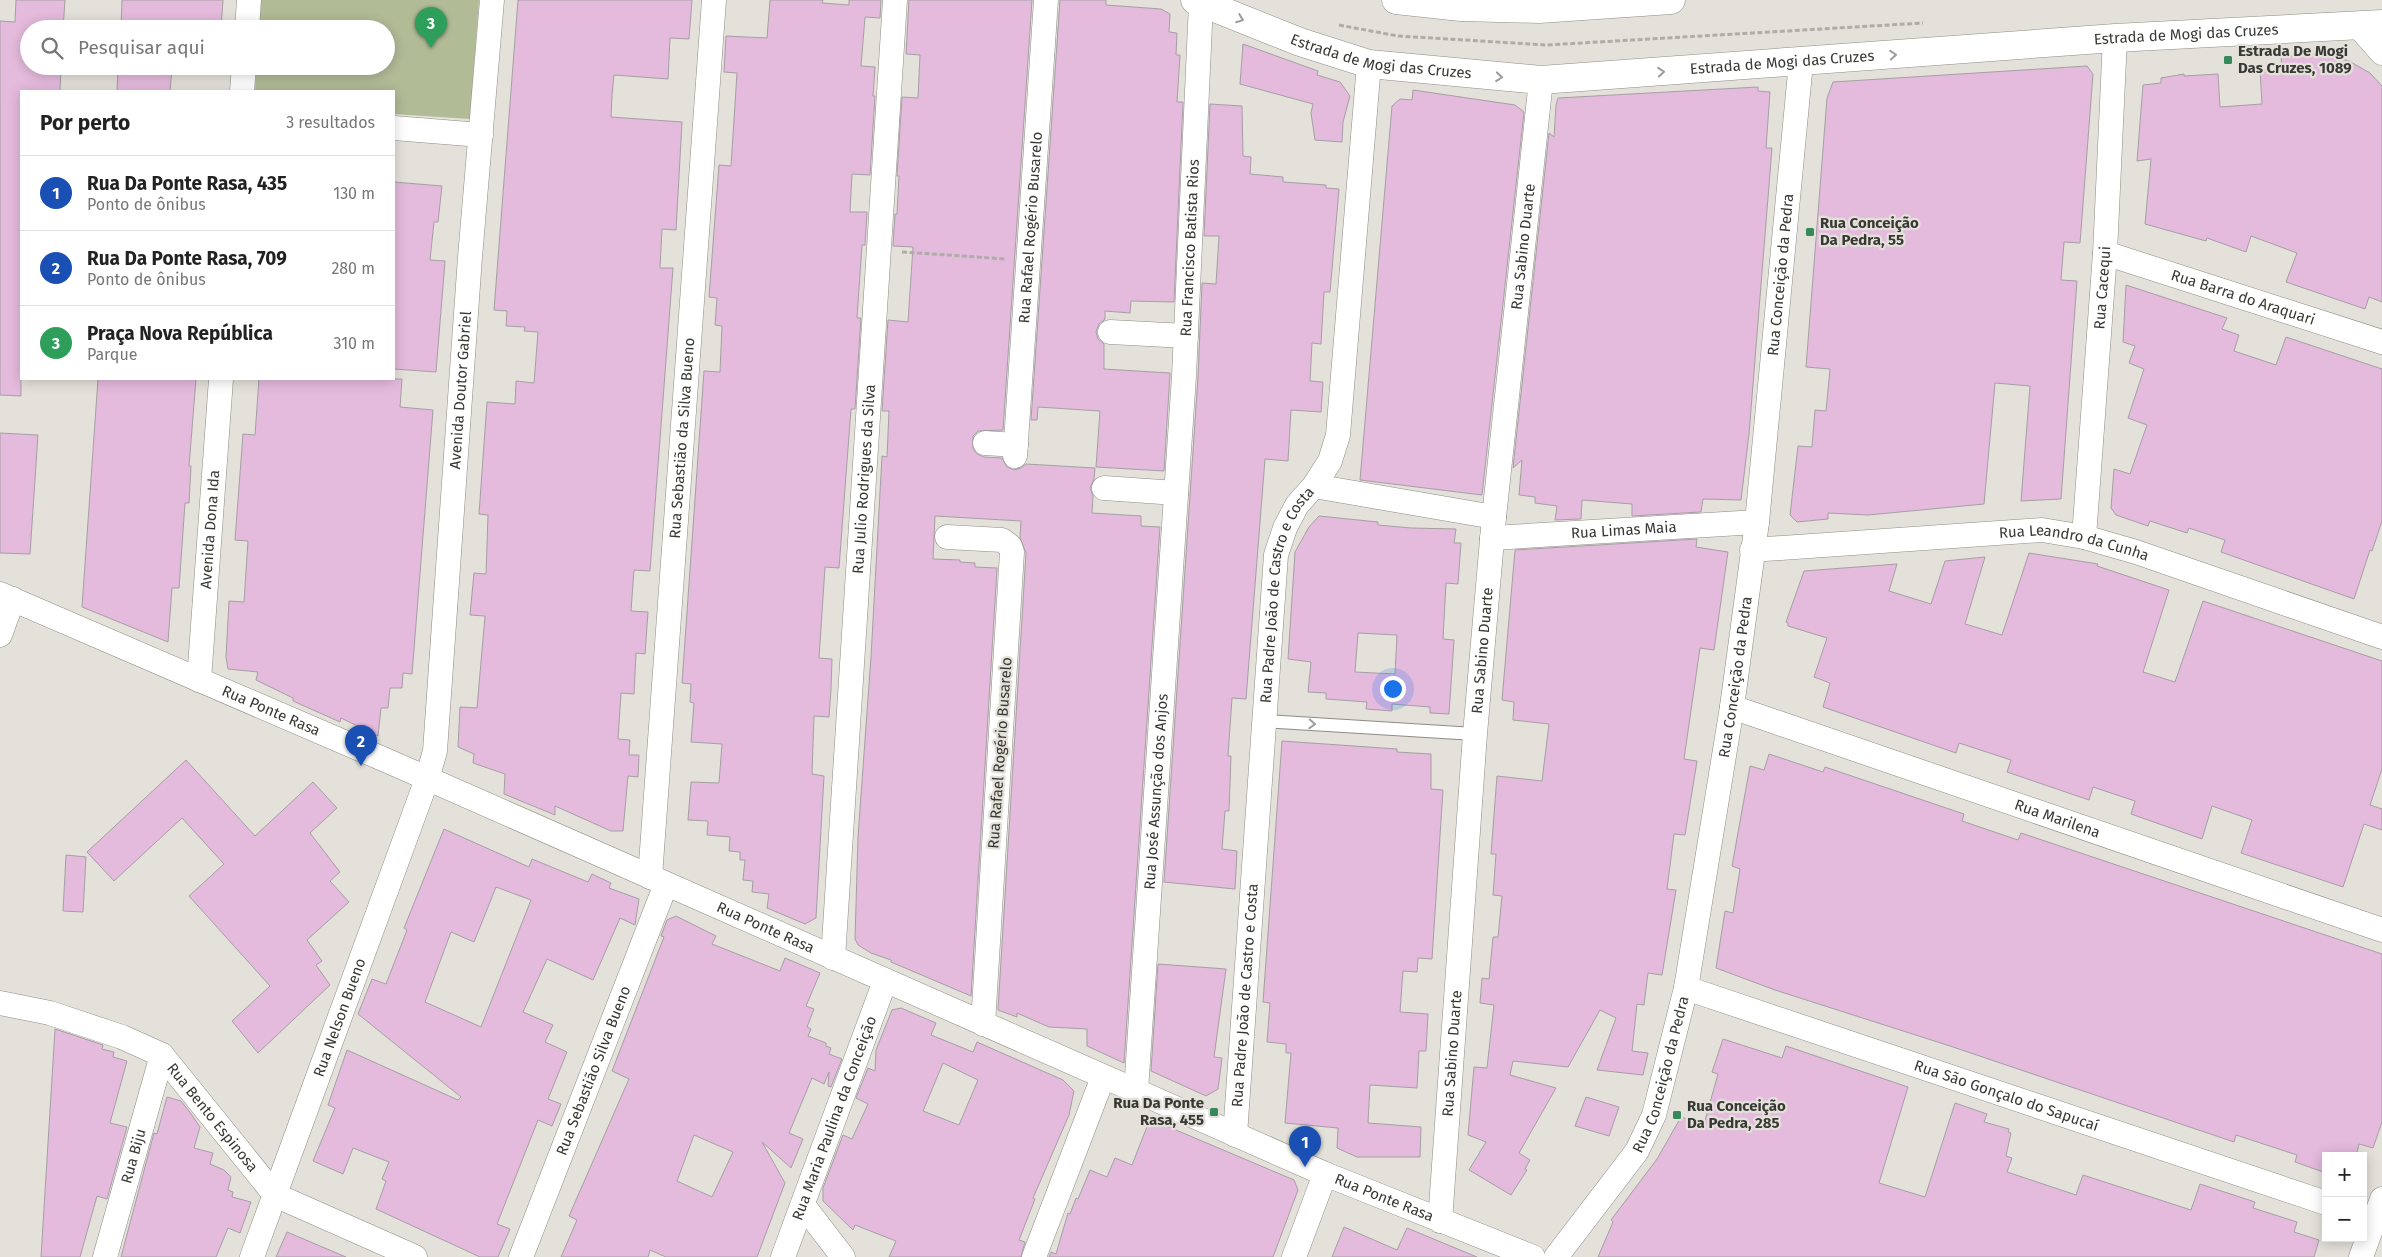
<!DOCTYPE html>
<html lang="pt">
<meta charset="utf-8">
<style>
:root{--surface:#fff;--page:#f2f2f2;--text:#222;--muted:#767676;--line:#e0e0e0;--accent:#37895b}
body{margin:0;font-family:"Fira Sans",sans-serif;background:var(--page);color:var(--text)}
.controls{position:absolute;right:15px;bottom:15px;display:grid;overflow:hidden;border-radius:0px;box-shadow:0 2px 12px #0003}
.controls button{width:45px;height:45px;display:grid;place-items:center;padding:0;border:0;border-bottom:1px solid var(--line);background:var(--surface);color:var(--text);font:25px sans-serif}
.you{position:absolute;left:1392px;top:688px;width:18px;height:18px;margin:-12px;border:4px solid #fff;border-radius:50%;background:#1a73e8;box-shadow:0 0 0 8px #1a73e833}
.badge{display:grid;place-items:center;width:32px;height:32px;border-radius:50%;background:var(--accent);color:#fff;font-size:16px;font-weight:700}
.pin{position:absolute;translate:-50% -41px;filter:drop-shadow(0 1px 2px #0008)}
.pin::after{content:'';position:absolute;top:26px;width:18px;height:15px;background:inherit;clip-path:polygon(0 0,100% 0,50% 100%)}
.list{margin:0;padding:0;list-style:none}
h2{display:flex;justify-content:space-between;align-items:center;height:65px;margin:0;padding:0 20px;font-size:21px}
h2 small{font-size:16px;font-weight:400;color:var(--muted)}
.list li{display:grid;grid-template-columns:32px 1fr auto;gap:15px;align-items:center;box-sizing:border-box;height:75px;padding:0 20px;border-top:1px solid var(--line)}
.list b{display:block;font-size:19px;white-space:nowrap}
.list p{margin:0;font-size:16px;white-space:nowrap;color:var(--muted)}
.list em{font-size:16px;font-style:normal;color:var(--muted)}
.icon{flex:none;width:28px;height:28px;fill:none;stroke:currentColor;stroke-width:2;stroke-linecap:round;stroke-linejoin:round}
.map{position:relative;flex:none;width:2382px;height:1257px;overflow:hidden}
.search{position:absolute;background:var(--surface);box-shadow:0 2px 12px #0003;left:20px;top:20px;width:375px;height:55px;display:flex;align-items:center;gap:12px;box-sizing:border-box;padding:0 18px;border-radius:28px;color:var(--muted);font-size:19px}
.panel{position:absolute;background:var(--surface);box-shadow:0 2px 12px #0003;left:20px;top:90px;width:375px;height:290px;border-radius:0px}
.map>svg:first-child{display:block}
.green{fill:#b1bb96}
.building{fill:#e4badd;stroke:#a69fa5;fill-rule:evenodd}
.lines{fill:none;stroke-linecap:round;stroke-linejoin:round}
.lane-casing{stroke:#8e8c85;stroke-width:14}
.street-casing{stroke:#8e8c85;stroke-width:25}
.secondary-casing{stroke:#8e8c85;stroke-width:29}
.path{stroke:#afada7;stroke-width:3;stroke-dasharray:5 2.5;stroke-linecap:butt}
.lane{stroke:#fff;stroke-width:12}
.street{stroke:#fff;stroke-width:24}
.secondary{stroke:#fff;stroke-width:28}
.oneway{stroke:#9c9c9a}
.poi-dot{fill:#37895b;stroke:#e3e1d9;stroke-width:2}
.labels{text-anchor:middle;stroke-width:4.5;stroke-linejoin:round;paint-order:stroke}
.street-label{font-size:15px;fill:#383834;stroke:#e3e1d9}
.poi-label{font-size:15px;font-weight:bold;fill:#383834;stroke:#e3e1d9;text-anchor:start}
</style>
<div class="map">
<svg width="2382" height="1257" viewBox="0 0 2382 1257">
<rect width="100%" height="100%" fill="#e3e1d9"/>
<!-- green -->
<path class="green" d="M261 0H479L470 119 394 114V91H255L256 66H386V29H259Z"/>
<!-- building -->
<g class="building">
<path d="M16 0H65L63 29H29V66H61L60 91H21V396L0 395V21L15 22Z"/>
<path d="M122 0H223L221 29H121Z"/>
<path d="M518 0H692L689 39 670 38 668 79 614 75 612 95 611 117 682 122 676 230 662 229 660 268H673L650 571 634 570 631 611 648 612 645 654 636 653 634 694 621 693 618 739 630 740 629 755H639L638 777 628 776 623 831H611L555 806V815L504 794 505 774 473 763 474 754 458 747 460 707 477 708 485 616 470 615 474 573 486 574 488 515 479 514 487 402 515 404 516 381 534 383 538 332 524 331 525 327 506 326 507 311 494 310Z"/>
<path d="M770 0H823L822 3 849 5V0H881L880 18 865 17 861 66 875 67 873 96H875L870 175 852 174 850 212H867L865 245H862L857 318H861L855 409H851L839 568 825 567 819 658 832 659 831 689 829 717 814 716 812 774 824 776 816 918 805 924 767 908 769 894 752 892 753 881 743 880 745 860H740V852L729 851 730 837 707 835 708 821 688 820 691 782 719 783 722 744 691 742 694 703 690 702 691 684 682 683 704 371 720 372 722 326 715 325 717 298 709 297 719 165 731 166 737 73 724 72 726 36 767 38Z"/>
<path d="M909 0H1032L1003 430 978 431 973 436V449L977 454 984 457 1002 458 1007 467 1014 470 1021 468 1026 464 1095 468 1094 479 1090 488 1093 496 1092 513 1141 516V526L1160 527 1124 1063 1087 1046V1029L1049 1027 1017 1013V1017L998 1010 1026 553 1020 538 1021 521 935 516 933 559 960 560V562L975 563V567L997 568 971 996 891 962V960L871 953 858 945 855 939 858 837 871 657 882 456 887 457 889 411H882L888 320 908 322 913 247 893 246 895 214H897L899 176H897L902 97 918 98 920 55 906 54Z"/>
<path d="M1060 0H1106V5L1161 9 1170 14 1169 32 1177 33 1176 55H1180L1177 102H1183L1174 302 1131 301 1130 313 1105 311V319L1099 324 1096 332 1098 339 1104 344V369L1170 373 1164 471 1096 467 1100 411 1038 407 1037 420H1031Z"/>
<path d="M1243 44 1318 71 1317 75 1340 82 1350 96 1343 122 1342 142 1315 140 1311 113 1313 104 1240 84Z"/>
<path d="M2314 54 2331 56 2349 61 2370 73 2382 86V302L2369 297 2365 309 2286 282 2297 253 2251 236 2246 252 2207 238 2206 241 2145 224 2151 159 2137 161 2143 85 2161 83V78L2184 74V76L2218 74 2220 107 2262 104 2260 70 2282 69 2281 57Z"/>
<path d="M118 66H162V68L172 69 170 91H117Z"/>
<path d="M2087 66 2093 74 2080 243 2064 242 2061 280 2077 281 2061 499 2021 501 2030 386 1995 383 1984 504 1868 515 1828 513V519L1797 522 1790 515 1798 446 1812 447 1815 410 1826 411 1830 369 1806 367 1827 98 1833 82Z"/>
<path d="M1758 87V91L1770 92 1766 148H1772L1749 434 1741 500 1703 499 1701 512 1632 516V504L1582 500 1581 519 1555 520 1557 506 1535 503V497L1519 495 1522 460 1513 468 1549 133 1554 137 1556 105 1558 98Z"/>
<path d="M1413 90 1515 105 1524 112 1482 495 1360 480 1392 106 1400 99 1412 100Z"/>
<path d="M1210 104 1242 106 1243 156 1251 157 1250 174 1283 177V182L1326 185V188L1339 189 1330 292H1324L1321 344 1312 343 1310 381 1323 382 1321 412 1291 410 1288 461 1265 459 1246 699 1232 698 1228 756H1231L1229 811H1225L1222 849 1237 851 1235 889 1164 882 1198 377 1202 283 1216 284 1219 236H1204Z"/>
<path d="M394 182 442 186 438 222H434L430 260 445 261 436 372 394 369Z"/>
<path d="M2126 285 2227 318 2222 329 2239 335 2234 351 2276 365 2286 337 2382 369V521L2372 551 2370 550 2354 599 2221 552 2225 540 2189 528 2187 533 2150 521 2148 526 2116 515 2111 508 2114 469 2130 474 2147 425 2128 418 2144 369 2129 363 2135 346 2123 342Z"/>
<path d="M98 379H196L189 466H191L189 503H185L179 588H172L168 642 82 607Z"/>
<path d="M259 379H402L400 407 433 410 412 674 403 673 402 688H390L388 708H381L378 736 341 718 340 722 293 701V698L256 680 258 672 228 669 226 657 229 601 244 602 248 541 235 540 243 434 255 435Z"/>
<path d="M0 433 38 435 30 554 0 553Z"/>
<path d="M1319 516 1378 522V525L1411 528 1456 529 1454 543H1461L1458 584 1446 583 1443 639 1454 640 1449 714 1430 713V707L1392 704V711L1366 709 1367 702 1326 699V693L1308 692 1311 662 1288 659 1295 552 1309 527ZM1358 633 1397 635 1395 674 1355 672Z"/>
<path d="M1697 539 1696 547 1728 552 1714 650 1700 648 1684 759 1697 761 1685 835 1674 834 1667 889 1676 890 1662 975 1648 973 1644 1005 1637 1004 1632 1051 1648 1053 1643 1075 1597 1070 1616 1018 1600 1010 1568 1067 1513 1061 1510 1075 1556 1088 1519 1153 1530 1160 1525 1169 1527 1170 1511 1195 1469 1170 1486 1142 1468 1135 1474 1067 1487 1068 1494 1005 1480 1003 1482 978 1489 979 1493 937H1498L1502 896 1493 895 1496 854H1491L1497 776 1542 781 1549 724 1513 720 1514 702 1502 700 1515 550Z"/>
<path d="M2029 553 2098 564 2097 566 2169 590 2143 672 2175 682 2203 601 2382 661V769L2370 805 2382 809V830L2364 824 2343 887 2241 853 2252 820 2212 806 2202 839 2131 814 2135 801 2093 787 2089 800 2007 772 2011 760 1959 743 1956 753 1823 707 1830 683 1814 677 1827 638 1788 626V623L1786 622 1804 571 1897 564 1889 591 1931 604 1945 561 1985 557 1965 624 2002 635Z"/>
<path d="M1282 741 1397 749V752L1431 754V789L1443 790 1432 959 1418 958 1417 972 1403 971 1400 1012 1428 1014 1426 1051H1419L1417 1088 1370 1085 1368 1123 1421 1127 1420 1157H1357L1337 1148 1338 1128 1285 1123 1291 1053H1286V1044L1267 1042 1270 1003 1263 1002Z"/>
<path d="M1769 754 1823 772 1825 767 1964 814 1962 821 2018 840 2021 833 2382 954V1122L2373 1148 2359 1144 2356 1156H2326V1173L2295 1162 2297 1155 2236 1135 2234 1142 1950 1046 1775 990 1716 968 1725 911 1733 913 1740 869 1732 866 1750 766 1764 770Z"/>
<path d="M186 760 255 836 313 782 337 808 310 833 340 872 330 881 349 902 307 940 322 961 316 965 330 985 258 1053 232 1021 270 986 189 896 224 864 182 818 114 881 87 852Z"/>
<path d="M444 829 529 867 532 859 588 882 592 874 611 883 609 888 639 899 635 925 620 918 593 980 547 959 523 1012 553 1025 545 1042 567 1052 548 1099 561 1104 552 1126 538 1120 497 1224 510 1229 498 1257H480L376 1209 386 1181 382 1179 389 1162 353 1148 343 1174 313 1161 335 1108 328 1105 347 1050 458 1100 461 1097 358 1014 372 979 386 984 407 930 404 928ZM496 887 531 900 481 1027 425 1002 451 932 474 942Z"/>
<path d="M66 855 86 857 83 912 63 911Z"/>
<path d="M676 916 716 936 712 944 780 971 785 958 820 973 806 1006 814 1009 807 1027 811 1029 808 1036 826 1043V1046L831 1048 829 1054 842 1059 831 1087 828 1086 829 1072 824 1084 812 1078 789 1133 803 1139 791 1168 762 1142 785 1183 757 1257H666L650 1250 648 1257H561L577 1220 569 1216 629 1079 612 1071 664 937 661 936 667 920ZM694 1135 733 1152 712 1197 677 1181Z"/>
<path d="M1158 964 1226 969 1214 1057 1222 1058 1218 1089 1206 1096 1151 1071Z"/>
<path d="M901 1008 936 1023 931 1035 973 1052 977 1042 1063 1080 1074 1091 1069 1115 1033 1198 1035 1199 1019 1240 1025 1242 1021 1257H889L896 1241 855 1225 853 1230 823 1201V1188L843 1135 852 1139 868 1104 856 1098 868 1068 875 1071 876 1050 892 1010ZM943 1063 978 1080 959 1125 923 1111Z"/>
<path d="M55 1029 103 1045 102 1049 114 1052 113 1057 127 1061 110 1123 127 1127 107 1199 97 1196 80 1257H41Z"/>
<path d="M1723 1039 1782 1058 1786 1046 1908 1087 1879 1183 1925 1197 1955 1103 1987 1114 1984 1122 2009 1129 2008 1132 2011 1133 2006 1156 2012 1158 2007 1172 2076 1195 2083 1175 2191 1210 2200 1184 2255 1202 2253 1208 2297 1222 2294 1232 2319 1240 2314 1257H1598L1613 1222 1611 1220 1657 1159 1681 1117 1704 1124 1718 1074 1712 1072Z"/>
<path d="M167 1097 181 1101 189 1111 200 1127 194 1148 213 1153 210 1164 224 1170 231 1177 228 1190 233 1192 232 1197 251 1202 240 1233 228 1228 216 1257H121L154 1133 157 1134Z"/>
<path d="M1586 1097 1619 1107 1609 1136 1575 1126Z"/>
<path d="M1150 1119 1294 1180 1298 1190 1273 1257H1049L1051 1252 1056 1254 1068 1213 1070 1214 1076 1198 1078 1199 1090 1170 1107 1177 1115 1158 1132 1165Z"/>
<path d="M1344 1227 1397 1250 1407 1228 1477 1257H1332Z"/>
<path d="M287 1232 346 1257H276Z"/>
</g>
<g class="lines">
<!-- lane casing -->
<g class="lane-casing">
<path id="lane" d="M1264 721 1475 734"/>
</g>
<!-- street casing -->
<g class="street-casing">
<g id="street">
<path d="M2358 26 2382 53"/>
<path d="M247 29 249 0"/>
<path d="M242 91 244 66"/>
<path d="M394 128 481 135"/>
<path id="s1" d="M2105 253 2382 342"/>
<path d="M1110 332 1186 336"/>
<path d="M985 443 1016 445"/>
<path id="s2" d="M1015 456 1046 0"/>
<path d="M1314 486 1494 517"/>
<path d="M1104 488 1176 493"/>
<path d="M947 537 1002 540 1010 546 1012 552 983 1024"/>
<path id="s3" d="M2084 537 2105 253 2115 38"/>
<path id="s4" d="M1492 538 1757 522"/>
<path id="s5" d="M1752 550 2042 530 2084 537 2136 552 2382 637"/>
<path id="s6" d="M0 594 390 762 1325 1174 1533 1257"/>
<path d="M0 635 13 599"/>
<path id="s7" d="M199 680 221 379"/>
<path id="s8" d="M1732 707 2382 930"/>
<path id="s9" d="M650 877 714 0"/>
<path id="s10" d="M833 958 895 0"/>
<path id="s11" d="M1686 988 2326 1203"/>
<path id="s12" d="M0 1003 50 1013 122 1037 162 1055 275 1195 415 1257"/>
<path id="s13" d="M1136 1091 1184 376 1201 3"/>
<path id="s14" d="M1235 1135 1276 555 1285 528 1297 505 1314 486 1330 461 1338 435 1369 64"/>
<path d="M803 1205 843 1257"/>
<path id="s15" d="M1440 1221 1475 734 1494 517 1541 80"/>
<path id="s16" d="M105 1257 162 1055"/>
<path id="s17" d="M252 1257 427 779 435 751 470 257 492 0"/>
<path id="s18" d="M521 1257 666 884"/>
<path id="s19" d="M783 1257 885 981"/>
<path d="M1034 1257 1103 1077"/>
<path d="M1294 1257 1325 1174"/>
<path id="s20" d="M1556 1257 1637 1151 1654 1115 1686 988 1732 707 1757 522 1801 62"/>
<path d="M2361 1257 2382 1199"/>
</g>
</g>
<!-- secondary casing -->
<g class="secondary-casing">
<g id="secondary">
<path id="s21" d="M1195 0 1300 42 1369 64 1541 80 2115 38 2382 24"/>
<path d="M1396 0 1461 7 1539 9 1671 0"/>
</g>
</g>
<!-- path -->
<g class="path">
<path d="M1339 25 1398 36 1547 45 1923 23"/>
<path d="M902 252 1006 259"/>
</g>
<!-- lane -->
<use href="#lane" class="lane"/>
<!-- street -->
<use href="#street" class="street"/>
<!-- secondary -->
<use href="#secondary" class="secondary"/>
</g>
<!-- one-way arrows -->
<defs><path id="oneway-chevron" d="M-2-3.5L2.5 0L-2 3.5" fill="none" stroke-width="1.6" stroke-linecap="round" stroke-linejoin="round" transform="scale(1.25)"/></defs>
<g class="oneway">
<use href="#oneway-chevron" transform="translate(1240 19) rotate(21)"/>
<use href="#oneway-chevron" transform="translate(1893 55) rotate(-4)"/>
<use href="#oneway-chevron" transform="translate(1661 72) rotate(-4)"/>
<use href="#oneway-chevron" transform="translate(1499 77) rotate(5)"/>
<use href="#oneway-chevron" transform="translate(1312 724) rotate(3)"/>
</g>
<!-- markers -->
<g class="poi-dot">
<rect x="2223" y="55" width="10" height="10" rx="2.5"/>
<rect x="1805" y="227" width="10" height="10" rx="2.5"/>
<rect x="1209" y="1107" width="10" height="10" rx="2.5"/>
<rect x="1672" y="1110" width="10" height="10" rx="2.5"/>
</g>
<g class="labels">
<!-- street labels -->
<g class="street-label">
<text dy="5" stroke="none"><textPath href="#s21" startOffset="1005">Estrada de Mogi das Cruzes</textPath></text>
<text dy="5" stroke="none"><textPath href="#s21" startOffset="196">Estrada de Mogi das Cruzes</textPath></text>
<text dy="5" stroke="none"><textPath href="#s21" startOffset="600">Estrada de Mogi das Cruzes</textPath></text>
<text dy="5" stroke="none"><textPath href="#s2" startOffset="229">Rua Rafael Rogério Busarelo</textPath></text>
<text dy="5" stroke="none"><textPath href="#s15" startOffset="978">Rua Sabino Duarte</textPath></text>
<text dy="5" stroke="none"><textPath href="#s13" startOffset="845">Rua Francisco Batista Rios</textPath></text>
<text dy="5" stroke="none"><textPath href="#s20" startOffset="1024">Rua Conceição da Pedra</textPath></text>
<text dy="5" stroke="none"><textPath href="#s3" startOffset="250">Rua Cacequi</textPath></text>
<text dy="5" stroke="none"><textPath href="#s1" startOffset="145">Rua Barra do Araquari</textPath></text>
<text dy="5" stroke="none"><textPath href="#s17" startOffset="900">Avenida Doutor Gabriel</textPath></text>
<text dy="5" stroke="none"><textPath href="#s9" startOffset="440">Rua Sebastião da Silva Bueno</textPath></text>
<text dy="5" stroke="none"><textPath href="#s10" startOffset="480">Rua Julio Rodrigues da Silva</textPath></text>
<text dy="5" stroke="none"><textPath href="#s7" startOffset="151">Avenida Dona Ida</textPath></text>
<text dy="5" stroke="none"><textPath href="#s4" startOffset="132">Rua Limas Maia</textPath></text>
<text dy="5" stroke="none"><textPath href="#s5" startOffset="324">Rua Leandro da Cunha</textPath></text>
<text dy="5" stroke="none"><textPath href="#s14" startOffset="545">Rua Padre João de Castro e Costa</textPath></text>
<text dy="5" stroke="none"><textPath href="#s15" startOffset="572">Rua Sabino Duarte</textPath></text>
<text dy="5" stroke="none"><textPath href="#s20" startOffset="619">Rua Conceição da Pedra</textPath></text>
<text dy="5" stroke="none"><textPath href="#s6" startOffset="295">Rua Ponte Rasa</textPath></text>
<text transform="translate(1000 753) rotate(-86)" y="5">Rua Rafael Rogério Busarelo</text>
<text dy="5" stroke="none"><textPath href="#s13" startOffset="300">Rua José Assunção dos Anjos</textPath></text>
<text dy="5" stroke="none"><textPath href="#s8" startOffset="344">Rua Marilena</textPath></text>
<text dy="5" stroke="none"><textPath href="#s6" startOffset="835">Rua Ponte Rasa</textPath></text>
<text dy="5" stroke="none"><textPath href="#s14" startOffset="140">Rua Padre João de Castro e Costa</textPath></text>
<text dy="5" stroke="none"><textPath href="#s17" startOffset="255">Rua Nelson Bueno</textPath></text>
<text dy="5" stroke="none"><textPath href="#s15" startOffset="168">Rua Sabino Duarte</textPath></text>
<text dy="5" stroke="none"><textPath href="#s18" startOffset="200">Rua Sebastião Silva Bueno</textPath></text>
<text dy="5" stroke="none"><textPath href="#s20" startOffset="214">Rua Conceição da Pedra</textPath></text>
<text dy="5" stroke="none"><textPath href="#s11" startOffset="338">Rua São Gonçalo do Sapucaí</textPath></text>
<text dy="5" stroke="none"><textPath href="#s12" startOffset="251">Rua Bento Espinosa</textPath></text>
<text dy="5" stroke="none"><textPath href="#s19" startOffset="148">Rua Maria Paulina da Conceição</textPath></text>
<text dy="5" stroke="none"><textPath href="#s16" startOffset="105">Rua Biju</textPath></text>
<text dy="5" stroke="none"><textPath href="#s6" startOffset="1510">Rua Ponte Rasa</textPath></text>
</g>
<!-- poi labels -->
<g class="poi-label">
<text x="2238" y="56">Estrada De Mogi<tspan x="2238" dy="17">Das Cruzes, 1089</tspan></text>
<text x="1820" y="228">Rua Conceição<tspan x="1820" dy="17">Da Pedra, 55</tspan></text>
<text x="1204" y="1108" text-anchor="end">Rua Da Ponte<tspan x="1204" dy="17">Rasa, 455</tspan></text>
<text x="1687" y="1111">Rua Conceição<tspan x="1687" dy="17">Da Pedra, 285</tspan></text>
</g>
</g>
</svg>
<div class="controls">
<button>+</button>
<button>−</button>
</div>
<div class="you"></div>
<div class="pin badge" style="left:1305px;top:1167px;background:#1a4fb4">1</div>
<div class="pin badge" style="left:361px;top:766px;background:#1a4fb4">2</div>
<div class="pin badge" style="left:431px;top:48px;background:#2e9e5b">3</div>
<div class="search"><svg class="icon" aria-label="search" viewBox="0 0 24 24"><circle cx="10" cy="10" r="6"/><path d="M15 15l6 6"/></svg>Pesquisar aqui</div>
<section class="panel">
<h2>Por perto<small>3 resultados</small></h2>
<ul class="list">
<li><span class="badge" style="background:#1a4fb4">1</span><div><b>Rua Da Ponte Rasa, 435</b><p>Ponto de ônibus</p></div><em>130 m</em></li>
<li><span class="badge" style="background:#1a4fb4">2</span><div><b>Rua Da Ponte Rasa, 709</b><p>Ponto de ônibus</p></div><em>280 m</em></li>
<li><span class="badge" style="background:#2e9e5b">3</span><div><b>Praça Nova República</b><p>Parque</p></div><em>310 m</em></li>
</ul>
</section>
</div>
